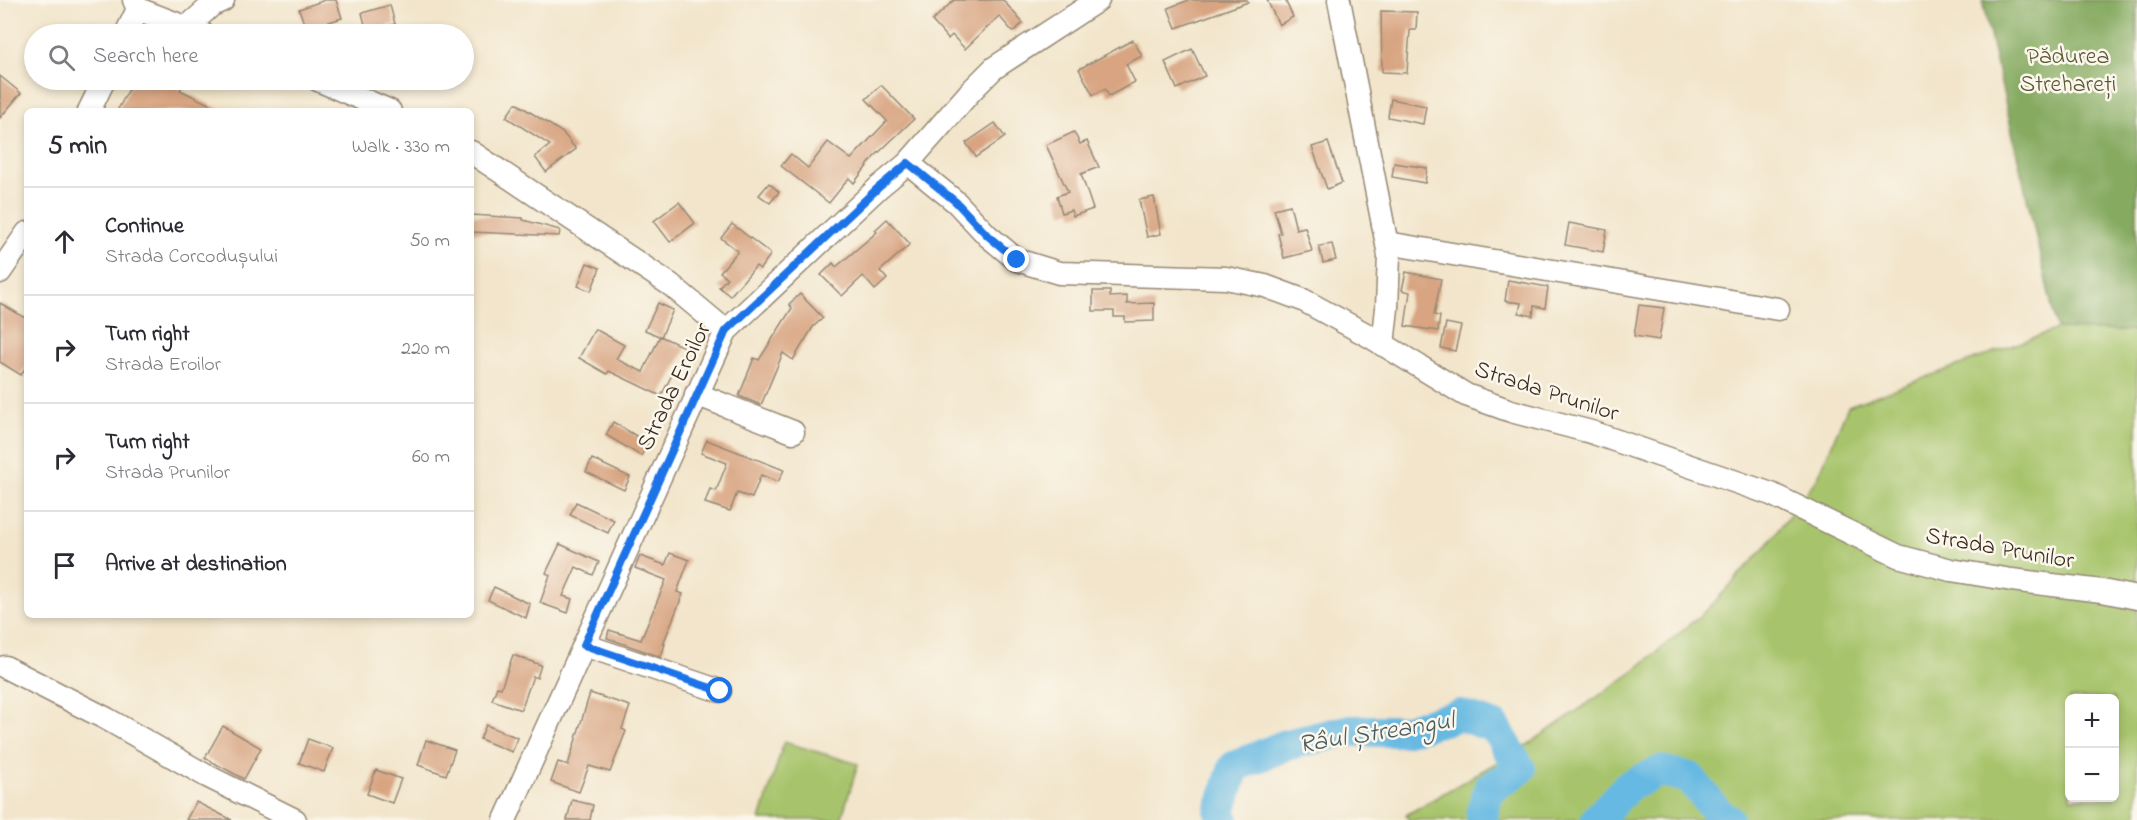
<!DOCTYPE html>
<meta charset="utf-8">
<style>
:root{--surface:#fff;--page:#f2f2f3;--text:#2b2b33;--muted:#7c7c81;--line:#e1e1e2}
body{margin:0;font-family:"Indie Flower",sans-serif;background:var(--page);color:var(--text)}
.controls{position:absolute;right:18px;bottom:18px;display:grid;overflow:hidden;border-radius:9px;box-shadow:0 3px 9px #0003}
.controls button{width:54px;height:54px;display:grid;place-items:center;padding:0;border:0;border-bottom:2px solid var(--line);background:var(--surface);color:var(--text);font:30px sans-serif}
.stop{position:absolute;width:18px;height:18px;margin:-14px;border:4px solid #1a73e8;border-radius:50%;background:#fff}
.stop.end{background:#1a73e8;border-color:#fff;box-shadow:0 2px 6px #0008}
.list{margin:0;padding:0;list-style:none}
h2{display:flex;justify-content:space-between;align-items:center;height:78px;margin:0;padding:0 24px;font-size:26px}
h2 small{font-size:20px;font-weight:400;color:var(--muted)}
.list li{display:grid;grid-template-columns:39px 1fr auto;gap:18px;align-items:center;box-sizing:border-box;height:108px;padding:0 24px;border-top:2px solid var(--line)}
.list b{display:block;font-size:22px;white-space:nowrap}
.list p{margin:0;font-size:20px;white-space:nowrap;color:var(--muted)}
.list em{font-size:20px;font-style:normal;color:var(--muted)}
.icon{flex:none;width:33px;height:33px;fill:none;stroke:currentColor;stroke-width:2;stroke-linecap:round;stroke-linejoin:round}
.map{position:relative;flex:none;width:2137px;height:820px;overflow:hidden}
.search{position:absolute;background:var(--surface);box-shadow:0 3px 9px #0003;left:24px;top:24px;width:450px;height:66px;display:flex;align-items:center;gap:15px;box-sizing:border-box;padding:0 21px;border-radius:33px;color:var(--muted);font-size:22px}
.panel{position:absolute;background:var(--surface);box-shadow:0 3px 9px #0003;left:24px;top:108px;width:450px;height:510px;border-radius:9px}
.map>svg:first-child{display:block}
.green{fill:#a7c46c;stroke:#717745;stroke-width:1.5;fill-rule:evenodd}
.forest{fill:#85aa60;stroke:#606a3f;stroke-width:1.5}
.lines{fill:none;stroke-linecap:round;stroke-linejoin:round}
.river{stroke:#66b9e2;stroke-width:32}
.building{fill:#d8a481}
.minor-casing{stroke:#968874;stroke-width:25}
.minor{stroke:#fff;stroke-width:22}
.route{stroke:#1a73e8;stroke-width:8}
.labels{text-anchor:middle;stroke-width:5;stroke-linejoin:round;paint-order:stroke}
.park-label{font-size:24px;fill:#5b5835;stroke:#fbf7ec}
.street-label{font-size:24px;fill:#3b2a1e;stroke:#fbf7ec}
.water-label{font-size:26px;font-style:italic;fill:#4a5c63;stroke:#fbf7ec}
</style>
<div class="map">
<svg width="2137" height="820" viewBox="0 0 2137 820">
<rect width="100%" height="100%" fill="#fbf7ec"/>
<filter id="ink" filterUnits="userSpaceOnUse"><feTurbulence type="fractalNoise" baseFrequency=".0167" numOctaves="2"/><feDisplacementMap in="SourceGraphic" scale="12" xChannelSelector="R" yChannelSelector="G"/><feConvolveMatrix kernelMatrix="1 2 1 2 8 2 1 2 1" color-interpolation-filters="sRGB"/></filter>
<filter id="wash" filterUnits="userSpaceOnUse"><feTurbulence type="fractalNoise" baseFrequency=".008" numOctaves="4" result="noise"/><feDisplacementMap in="SourceGraphic" scale="24" xChannelSelector="R" yChannelSelector="G"/><feGaussianBlur stdDeviation="1.35" result="paint"/><feColorMatrix in="noise" values="0 0 0 0 0 0 0 0 0 0 0 0 0 0 0 0 0 1.4 0 .05"/><feComposite in="paint" operator="in"/></filter>
<g filter="url(#wash)">
<rect width="100%" height="100%" fill="#f2e5cb"/>
<!-- green -->
<g class="green">
<path d="M2057 329 2137 331V820H1409L1406 815 1527 745 1629 675 1709 608 1770 542 1818 477 1848 406ZM2070 698H2114V798H2070Z"/>
<path d="M784 742 858 764 841 820H760Z"/>
</g>
<!-- forest -->
<path class="forest" d="M1982 0H2137V331L2057 329Z"/>
<g class="lines">
<!-- river -->
<g class="river">
<path d="M1223 820 1220 812 1234 767 1286 745 1346 731H1403L1460 715 1495 727 1520 769 1489 789 1482 814 1483 820"/>
<path d="M1596 820 1628 786 1661 771 1690 778 1717 812 1728 820"/>
</g>
</g>
<g id="blocks">
<!-- building -->
<g class="building">
<path d="M325 0H336L342 18 306 29 299 9Z"/>
<path d="M954 0H1003L1023 23 1013 32 999 16 965 49 952 35 948 39 932 21Z"/>
<path d="M1189 0H1247L1248 2 1176 28 1168 8Z"/>
<path d="M1267 0H1285L1293 17 1279 25Z"/>
<path d="M390 5 395 24 367 32 362 13Z"/>
<path d="M1381 11 1417 12 1416 30H1410L1407 73 1382 72Z"/>
<path d="M1133 40 1142 56 1126 64 1135 82 1109 96 1105 89 1093 95 1079 69Z"/>
<path d="M1192 49 1205 76 1177 89 1165 62Z"/>
<path d="M0 76 21 93 0 118Z"/>
<path d="M134 80H186L180 90 223 111H117Z"/>
<path d="M881 85 914 119 874 157 854 183 849 178 829 203 781 166 791 154 808 168 828 142 851 159 887 121 866 99Z"/>
<path d="M1391 99 1426 106 1423 124 1388 117Z"/>
<path d="M516 103 563 133 576 149 546 172 535 157 550 145 506 117Z"/>
<path d="M995 123 1005 137 976 157 966 143Z"/>
<path d="M1074 132 1080 144 1087 141 1099 167 1081 174 1093 209 1073 216 1071 210 1062 213 1057 196 1068 192 1046 145Z"/>
<path d="M1328 142 1342 183 1327 189 1312 147Z"/>
<path d="M1394 163 1427 168 1425 183 1392 177Z"/>
<path d="M769 183 779 192 770 203 759 195Z"/>
<path d="M1154 197 1161 234 1147 237 1139 200Z"/>
<path d="M679 202 695 223 670 242 654 221Z"/>
<path d="M1290 205 1296 229 1305 227 1312 251 1284 258 1278 234 1281 233 1274 209Z"/>
<path d="M471 215 523 218V220L560 230 559 236 471 232Z"/>
<path d="M887 219 910 244 880 271 887 279 875 290 863 276 842 296 821 275 833 263 836 267 877 232 875 230Z"/>
<path d="M1569 223 1607 230 1603 252 1565 245Z"/>
<path d="M732 224 771 254 760 269 756 266 730 296 719 287 727 278 720 272 738 251 721 238Z"/>
<path d="M1332 244 1336 260 1323 263 1319 246Z"/>
<path d="M587 263 600 268 591 291 578 286Z"/>
<path d="M1406 272 1441 279 1434 315 1440 316 1438 331 1405 326 1410 292 1402 290Z"/>
<path d="M1508 280 1548 287 1545 308 1534 306 1533 316 1519 313 1521 303 1505 301Z"/>
<path d="M1093 291H1110V297L1127 296V304L1154 303V321L1125 322V317H1114V311H1093Z"/>
<path d="M800 294 823 318 813 327 793 360 783 353 761 405 739 396 754 358 759 360 792 308 789 304Z"/>
<path d="M0 303 27 319V365L21 375 0 362Z"/>
<path d="M658 303 673 310 661 337 645 330Z"/>
<path d="M1639 305 1664 308 1659 340 1634 336Z"/>
<path d="M1446 323 1461 326 1455 351 1441 348Z"/>
<path d="M595 329 624 345 616 359 643 372 660 336 686 348 661 396 609 371 607 374 579 358Z"/>
<path d="M613 422 648 443 641 456 606 435Z"/>
<path d="M707 440 784 470 778 482 761 475 752 498 737 493 730 511 705 503 710 489 716 491 727 463 701 453Z"/>
<path d="M592 459 630 477 624 490 586 472Z"/>
<path d="M576 502 614 520 608 533 570 515Z"/>
<path d="M560 544 599 562 593 575 576 567 563 596 572 599 568 613 540 603 550 575 546 573Z"/>
<path d="M670 553 689 560 677 592 683 594 663 644H665L661 657 607 638 609 630 641 640 666 580 635 568 640 556 665 565Z"/>
<path d="M494 587 530 604 526 618 488 600Z"/>
<path d="M513 655 541 665 537 678 533 676 521 710 492 700 497 687 501 688Z"/>
<path d="M590 693 630 706 622 729 626 731 610 772 589 766 579 792 551 782 558 762 568 765Z"/>
<path d="M486 725 518 738 512 752 480 739Z"/>
<path d="M223 726 261 748 244 779 205 758Z"/>
<path d="M308 739 333 748 324 772 299 763Z"/>
<path d="M426 740 455 750 446 775 418 765Z"/>
<path d="M376 770 401 779 392 803 367 794Z"/>
<path d="M572 800 593 805 590 820H567Z"/>
<path d="M196 802 232 820H186Z"/>
</g>
</g>
</g>
<g filter="url(#ink)">
<use href="#blocks" fill-opacity="0" stroke="#968874" stroke-width="1.5"/>
<g class="lines">
<!-- minor casing -->
<g class="minor-casing">
<g id="minor">
<path d="M134 0 138 9 203 34"/>
<path d="M1339 0 1389 255 1387 308 1383 345"/>
<path d="M186 28 212 5 223 0"/>
<path d="M126 34 138 9"/>
<path d="M318 80 390 111"/>
<path d="M89 111 104 80"/>
<path d="M471 152 671 285 726 331"/>
<path d="M908 163 956 202 988 236 1017 260 1059 273 1226 278 1265 286 1303 300 1371 337 1466 395 1511 411 1591 432 1771 494 1898 556 1951 570 2012 580 2102 591 2137 598"/>
<path d="M1387 243 1778 309"/>
<path d="M0 272 27 233"/>
<path d="M696 394 793 432"/>
<path d="M584 645 720 691"/>
<path d="M5 667 107 719 205 775 295 820"/>
<path d="M505 820 726 331 878 188 908 163 971 91 994 68 1098 0"/>
</g>
</g>
<!-- minor -->
<use href="#minor" class="minor"/>
</g>
</g>
<g class="lines" filter="url(#ink)">
<!-- route -->
<path class="route" d="M720 691 584 645 726 331 878 188 908 163 956 202 988 236 1017 260"/>
</g>
<g class="labels">
<!-- park labels -->
<g class="park-label">
<text x="2068" y="63">Pădurea<tspan x="2068" dy="28">Strehareți</tspan></text>
</g>
<!-- street labels -->
<g class="street-label">
<text transform="translate(673 386) rotate(-64)" y="8">Strada Eroilor</text>
<text transform="translate(1547 390) rotate(18)" y="8">Strada Prunilor</text>
<text transform="translate(2000 547) rotate(10)" y="8">Strada Prunilor</text>
</g>
<!-- water labels -->
<g class="water-label">
<text transform="translate(1376 731) rotate(-9)" y="9">Râul Ștreangul</text>
</g>
</g>
</svg>
<div class="controls">
<button>+</button>
<button>−</button>
</div>
<div class="stop" style="left:720px;top:691px"></div>
<div class="stop end" style="left:1017px;top:260px"></div>
<div class="search"><svg class="icon" aria-label="search" viewBox="0 0 24 24"><circle cx="10" cy="10" r="6"/><path d="M15 15l6 6"/></svg>Search here</div>
<section class="panel">
<h2>5 min<small>Walk · 330 m</small></h2>
<ul class="list">
<li><svg class="icon" aria-label="ahead" viewBox="0 0 24 24"><path d="M12 20V5M6 11l6-6 6 6"/></svg><div><b>Continue</b><p>Strada Corcodușului</p></div><em>50 m</em></li>
<li><svg class="icon" aria-label="right" viewBox="0 0 24 24"><path d="M7 20v-9h11M14 6l5 5-5 5"/></svg><div><b>Turn right</b><p>Strada Eroilor</p></div><em>220 m</em></li>
<li><svg class="icon" aria-label="right" viewBox="0 0 24 24"><path d="M7 20v-9h11M14 6l5 5-5 5"/></svg><div><b>Turn right</b><p>Strada Prunilor</p></div><em>60 m</em></li>
<li><svg class="icon" aria-label="arrive" viewBox="0 0 24 24"><path d="M6 21V4h12l-3 4 3 4H6"/></svg><div><b>Arrive at destination</b></div></li>
</ul>
</section>
</div>
